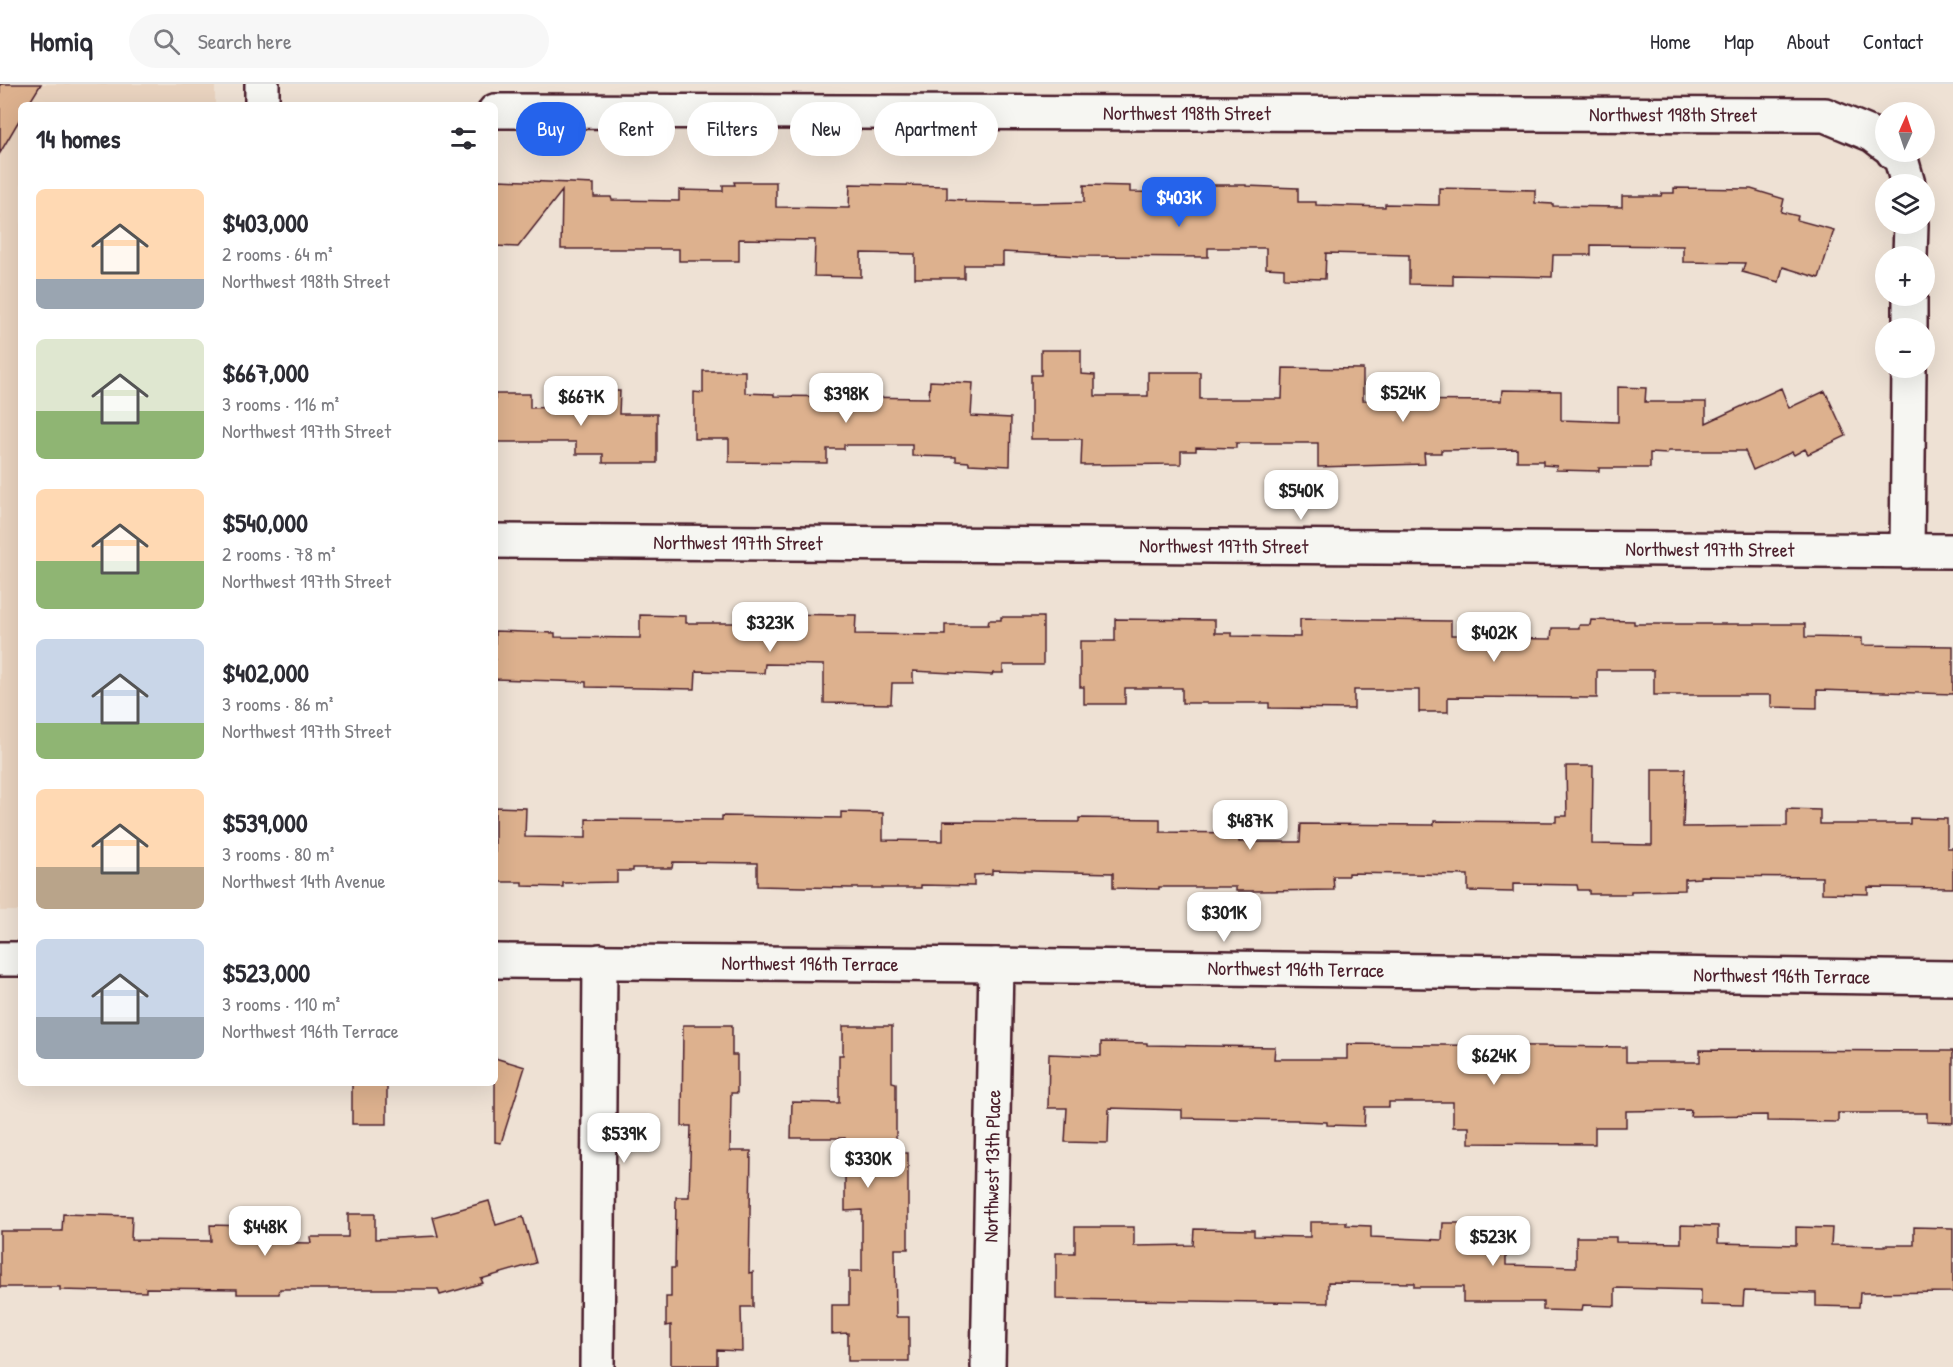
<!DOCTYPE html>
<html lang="en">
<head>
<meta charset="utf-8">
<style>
  :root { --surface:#fff; --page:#f7f7f7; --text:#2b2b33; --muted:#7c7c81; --line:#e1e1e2; --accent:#2563eb }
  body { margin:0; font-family:"Patrick Hand",sans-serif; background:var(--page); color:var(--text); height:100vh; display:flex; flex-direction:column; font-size:22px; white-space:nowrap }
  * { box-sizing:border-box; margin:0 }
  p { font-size:20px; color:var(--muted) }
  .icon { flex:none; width:33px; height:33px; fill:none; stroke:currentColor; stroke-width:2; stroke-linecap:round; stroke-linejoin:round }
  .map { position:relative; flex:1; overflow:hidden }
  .panel { position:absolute; left:18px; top:18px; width:480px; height:984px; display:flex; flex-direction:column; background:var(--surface); border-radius:9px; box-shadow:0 6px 24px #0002 }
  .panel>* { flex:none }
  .guide { position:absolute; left:516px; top:18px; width:570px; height:54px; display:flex; gap:12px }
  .needle { width:39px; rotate:3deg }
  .fabs { position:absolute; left:1875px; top:18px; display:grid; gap:12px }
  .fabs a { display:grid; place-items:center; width:60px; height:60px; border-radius:50%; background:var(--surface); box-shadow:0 6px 24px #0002; font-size:30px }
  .price { position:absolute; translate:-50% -51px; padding:0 14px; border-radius:12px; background:#fff; color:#222; font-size:20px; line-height:39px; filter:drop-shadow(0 2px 3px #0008) }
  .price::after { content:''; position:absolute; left:50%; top:36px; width:18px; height:14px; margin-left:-9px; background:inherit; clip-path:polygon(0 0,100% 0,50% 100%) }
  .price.active { background:var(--accent); color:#fff }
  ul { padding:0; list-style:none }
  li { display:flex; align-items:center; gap:18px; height:150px; padding:0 18px }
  li span { display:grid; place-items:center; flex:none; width:168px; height:120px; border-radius:9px; color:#555 }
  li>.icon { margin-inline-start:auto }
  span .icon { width:72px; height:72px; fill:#fffc; stroke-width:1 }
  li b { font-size:26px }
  h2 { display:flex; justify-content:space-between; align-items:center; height:72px; padding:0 18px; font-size:26px }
  .tag { padding:0 21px; border-radius:27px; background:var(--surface); box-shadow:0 6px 24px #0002; font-size:21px; line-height:54px }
  .tag.active { background:var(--accent); color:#fff }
  header { display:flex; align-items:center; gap:36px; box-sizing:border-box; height:84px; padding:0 30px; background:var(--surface); border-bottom:2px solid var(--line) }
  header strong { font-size:28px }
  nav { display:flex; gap:33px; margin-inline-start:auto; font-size:21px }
  .search { width:420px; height:54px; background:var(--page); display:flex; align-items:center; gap:15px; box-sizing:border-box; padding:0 21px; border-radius:33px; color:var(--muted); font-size:22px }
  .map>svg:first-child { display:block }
</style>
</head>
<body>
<header>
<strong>Homiq</strong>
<div class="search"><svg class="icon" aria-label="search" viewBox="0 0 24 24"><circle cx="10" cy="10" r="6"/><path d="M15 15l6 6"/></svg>Search here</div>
<nav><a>Home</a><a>Map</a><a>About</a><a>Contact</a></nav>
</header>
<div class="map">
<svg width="1953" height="1283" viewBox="0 0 1953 1283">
  <rect width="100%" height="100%" fill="#eee1d4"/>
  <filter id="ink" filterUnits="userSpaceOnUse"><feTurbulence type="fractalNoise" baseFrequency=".0167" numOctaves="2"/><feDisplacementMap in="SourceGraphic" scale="12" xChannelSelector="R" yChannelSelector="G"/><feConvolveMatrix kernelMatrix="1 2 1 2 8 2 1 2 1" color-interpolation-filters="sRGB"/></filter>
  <g filter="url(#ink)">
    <!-- built -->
    <path fill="#e9d3bf" d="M 0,0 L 215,0 L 215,21 L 21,21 L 21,827 L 0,827 Z"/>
    <!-- building -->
    <g fill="#ddb18e" stroke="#4a1f2b" stroke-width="1.5">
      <path d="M 0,0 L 41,0 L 28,21 L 21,21 L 21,33 L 0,69 Z"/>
      <path d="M 499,96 L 594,100 L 594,113 L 611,113 L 612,116 L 679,117 L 679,106 L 723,107 L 723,101 L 735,101 L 734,98 L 776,98 L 776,123 L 849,124 L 850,100 L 947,102 L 947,115 L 965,116 L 965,118 L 1032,119 L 1084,118 L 1084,101 L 1130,102 L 1130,108 L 1191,109 L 1191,105 L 1204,105 L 1204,101 L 1246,101 L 1246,102 L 1298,104 L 1298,118 L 1316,118 L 1316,121 L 1385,123 L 1385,120 L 1439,121 L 1439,104 L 1535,106 L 1535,119 L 1553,120 L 1553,122 L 1622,123 L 1622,112 L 1661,112 L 1662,109 L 1674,109 L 1674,104 L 1751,105 L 1784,115 L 1781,128 L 1798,132 L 1797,136 L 1834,146 L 1819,194 L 1783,183 L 1779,198 L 1742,188 L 1745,179 L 1683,178 L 1683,162 L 1591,161 L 1591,171 L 1553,171 L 1552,193 L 1453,191 L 1453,201 L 1409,200 L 1409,171 L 1326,169 L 1325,195 L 1284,194 L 1284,185 L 1266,184 L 1266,164 L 1208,164 L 1208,173 L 1080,172 L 1003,168 L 1003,181 L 964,181 L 964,194 L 915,194 L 915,170 L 861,169 L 861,193 L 814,192 L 815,156 L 739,155 L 739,177 L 679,177 L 679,165 L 561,165 L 562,107 L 518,163 L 495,162 L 495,100 L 499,100 Z"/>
      <path d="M 1041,266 L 1081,266 L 1081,290 L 1095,291 L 1095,312 L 1148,312 L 1148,288 L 1200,288 L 1200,315 L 1282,315 L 1283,284 L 1363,285 L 1363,316 L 1501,317 L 1502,306 L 1561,307 L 1561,336 L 1618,338 L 1618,303 L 1646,304 L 1645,318 L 1706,318 L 1706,339 L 1781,304 L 1789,324 L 1825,307 L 1846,352 L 1808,370 L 1805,365 L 1794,371 L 1792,368 L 1753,386 L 1745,367 L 1668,367 L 1667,370 L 1650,369 L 1650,384 L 1599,384 L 1599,387 L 1556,386 L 1557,382 L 1543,381 L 1543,377 L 1517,377 L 1517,365 L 1441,366 L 1441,369 L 1424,369 L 1425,380 L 1318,383 L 1318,359 L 1236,359 L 1236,364 L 1196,363 L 1196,367 L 1181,367 L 1181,380 L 1081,381 L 1082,355 L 1031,355 L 1031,291 L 1041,291 Z"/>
      <path d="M 703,287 L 745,287 L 745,309 L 774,310 L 774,312 L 929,314 L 930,297 L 973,299 L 971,332 L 1011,334 L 1010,382 L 969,380 L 969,378 L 956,377 L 956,373 L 912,372 L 912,361 L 844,361 L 844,365 L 827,365 L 827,379 L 729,378 L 729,355 L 694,355 L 694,308 L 703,309 Z"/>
      <path d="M 582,307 L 620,307 L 619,330 L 657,330 L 657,379 L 603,379 L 603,370 L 576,370 L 576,358 L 495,358 L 495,310 L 530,310 L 530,324 L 582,322 Z"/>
      <path d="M 763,530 L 856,531 L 855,550 L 945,551 L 945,541 L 988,541 L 989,536 L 1001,536 L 1001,533 L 1043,533 L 1043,581 L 1003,581 L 1003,589 L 993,589 L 992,591 L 913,587 L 913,599 L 892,599 L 891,620 L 824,619 L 824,581 L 765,580 L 764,589 L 696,587 L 695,605 L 586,603 L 586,598 L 495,595 L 495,547 L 555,549 L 555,553 L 640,554 L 640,531 L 686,532 L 686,539 L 750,539 L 750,534 L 763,534 Z"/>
      <path d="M 1115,535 L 1215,536 L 1215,549 L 1232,549 L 1232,552 L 1300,553 L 1300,535 L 1451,537 L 1451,551 L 1469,551 L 1469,554 L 1551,555 L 1552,544 L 1579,544 L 1579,541 L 1590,541 L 1591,536 L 1634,537 L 1634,540 L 1805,540 L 1805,553 L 1862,554 L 1862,561 L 1953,562 L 1953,610 L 1817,606 L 1817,624 L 1771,623 L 1771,611 L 1654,611 L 1654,586 L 1597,586 L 1597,614 L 1448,613 L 1448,628 L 1419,628 L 1419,606 L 1354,606 L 1354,625 L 1269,624 L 1269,619 L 1182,619 L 1182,604 L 1125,604 L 1125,620 L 1084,620 L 1084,603 L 1080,603 L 1080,557 L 1115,557 Z"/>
      <path d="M 1566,682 L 1593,682 L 1592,760 L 1652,761 L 1652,685 L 1685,685 L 1683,743 L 1787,742 L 1787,725 L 1820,726 L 1820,740 L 1910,740 L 1910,734 L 1947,735 L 1947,764 L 1953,764 L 1953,804 L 1868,803 L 1868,810 L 1822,809 L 1822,793 L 1700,792 L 1700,794 L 1685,795 L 1685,806 L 1631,807 L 1631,810 L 1589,810 L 1589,806 L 1578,806 L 1577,801 L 1513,800 L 1513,808 L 1468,807 L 1468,791 L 1348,789 L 1348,792 L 1333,792 L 1334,806 L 1257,807 L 1236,807 L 1236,803 L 1159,803 L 1159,805 L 1113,804 L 1113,789 L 992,786 L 992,790 L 974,791 L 974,802 L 921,801 L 921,804 L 850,804 L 757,802 L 757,779 L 673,778 L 672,784 L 633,784 L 633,787 L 617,787 L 617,798 L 563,799 L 563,803 L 522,802 L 522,798 L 495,798 L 495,723 L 526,724 L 525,753 L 586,754 L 586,735 L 722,736 L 722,732 L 841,734 L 841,728 L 883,729 L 883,756 L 943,757 L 943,737 L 1079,738 L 1079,734 L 1160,735 L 1160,748 L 1239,749 L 1239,758 L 1300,758 L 1301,740 L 1434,741 L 1434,737 L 1556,738 L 1556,732 L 1567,732 Z"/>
      <path d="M 683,941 L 732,941 L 732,971 L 737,971 L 737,1009 L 731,1009 L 730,1067 L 751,1067 L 749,1189 L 753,1188 L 753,1223 L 741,1223 L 742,1267 L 717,1266 L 717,1281 L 671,1281 L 671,1241 L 666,1242 L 666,1213 L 671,1213 L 671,1184 L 675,1184 L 676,1113 L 689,1113 L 691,1042 L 682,1042 Z"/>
      <path d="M 843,942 L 892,942 L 892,998 L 896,999 L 896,1069 L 908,1069 L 908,1165 L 895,1165 L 896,1233 L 909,1233 L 909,1277 L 848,1277 L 848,1249 L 832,1250 L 832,1221 L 849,1221 L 849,1187 L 862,1187 L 862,1126 L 845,1127 L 845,1054 L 791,1054 L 792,1018 L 839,1019 L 839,971 L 843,971 Z"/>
      <path d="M 1101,958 L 1147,959 L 1147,961 L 1275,963 L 1274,975 L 1347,975 L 1347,960 L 1626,963 L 1626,978 L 1700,978 L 1700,966 L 1953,967 L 1953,1039 L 1927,1038 L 1927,1029 L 1838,1029 L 1838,1038 L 1767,1037 L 1767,1031 L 1690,1032 L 1691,1026 L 1626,1027 L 1626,1043 L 1595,1043 L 1595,1060 L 1469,1059 L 1469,1043 L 1453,1043 L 1453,1018 L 1389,1018 L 1389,1023 L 1365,1023 L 1364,1042 L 1327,1041 L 1327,1038 L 1298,1037 L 1298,1036 L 1182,1034 L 1182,1026 L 1109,1024 L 1108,1059 L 1065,1058 L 1067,1024 L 1048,1024 L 1049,970 L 1101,972 Z"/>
      <path d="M 495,974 L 525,983 L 501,1059 L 495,1058 Z"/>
      <rect x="352" y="999" width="35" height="41"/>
      <path d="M 489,1117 L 496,1141 L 523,1133 L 536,1179 L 481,1195 L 483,1199 L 440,1211 L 438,1205 L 280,1205 L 279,1210 L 237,1210 L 237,1205 L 146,1204 L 146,1208 L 60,1206 L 60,1203 L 0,1203 L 0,1147 L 62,1147 L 63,1130 L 132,1132 L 131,1156 L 211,1157 L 210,1141 L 251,1142 L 250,1158 L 311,1159 L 310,1153 L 348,1153 L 348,1130 L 375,1130 L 375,1155 L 438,1152 L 433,1133 Z"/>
      <path d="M 1310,1138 L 1346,1138 L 1346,1141 L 1371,1142 L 1371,1153 L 1442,1156 L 1443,1139 L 1480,1139 L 1479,1157 L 1506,1157 L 1506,1181 L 1576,1183 L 1576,1153 L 1616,1153 L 1616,1158 L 1681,1159 L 1681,1141 L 1718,1142 L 1718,1159 L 1796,1161 L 1796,1143 L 1832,1144 L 1831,1161 L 1885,1162 L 1885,1161 L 1914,1161 L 1914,1143 L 1953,1144 L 1953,1208 L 1860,1209 L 1859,1223 L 1816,1222 L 1816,1209 L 1744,1207 L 1743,1222 L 1701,1221 L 1701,1206 L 1615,1204 L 1615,1222 L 1583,1221 L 1582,1227 L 1543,1226 L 1543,1218 L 1463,1218 L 1463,1203 L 1414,1203 L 1414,1199 L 1328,1198 L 1328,1219 L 1056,1215 L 1056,1169 L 1075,1169 L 1075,1143 L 1134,1143 L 1134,1162 L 1193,1161 L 1194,1145 L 1254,1146 L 1254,1152 L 1310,1153 Z"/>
    </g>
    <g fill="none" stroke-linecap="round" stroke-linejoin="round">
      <defs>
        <g id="minor">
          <path d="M 262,21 L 262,0"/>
          <path id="s1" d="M 495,27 L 1825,31 L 1873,51 L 1886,61"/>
          <path d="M 1893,68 L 1901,75 L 1908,100"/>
          <path d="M 1910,172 L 1911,140"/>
          <path d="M 1910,244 L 1910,212"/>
          <path id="s2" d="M 495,457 L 1953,467"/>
          <path d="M 1907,467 L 1909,284"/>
          <path d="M 0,875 L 21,875"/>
          <path id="s3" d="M 495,877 L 996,881 L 1953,894"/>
          <path d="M 597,1283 L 600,877"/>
          <path id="s4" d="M 988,1283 L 996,881"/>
        </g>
      </defs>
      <!-- minor casing -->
      <use href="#minor" stroke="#4a1f2b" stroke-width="38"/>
      <!-- minor -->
      <use href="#minor" stroke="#f6f6f2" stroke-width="33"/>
    </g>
  </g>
  <g text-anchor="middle" stroke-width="4.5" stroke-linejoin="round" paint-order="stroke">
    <!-- street labels -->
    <g font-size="20" fill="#4a1f2b" stroke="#f6f6f2">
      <text dy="7" stroke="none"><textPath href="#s1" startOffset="692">Northwest 198th Street</textPath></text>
      <text dy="7" stroke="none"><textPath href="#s1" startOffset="1178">Northwest 198th Street</textPath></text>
      <text dy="7" stroke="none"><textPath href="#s2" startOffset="243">Northwest 197th Street</textPath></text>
      <text dy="7" stroke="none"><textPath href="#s2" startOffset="729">Northwest 197th Street</textPath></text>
      <text dy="7" stroke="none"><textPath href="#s2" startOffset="1215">Northwest 197th Street</textPath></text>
      <text dy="7" stroke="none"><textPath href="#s3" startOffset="315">Northwest 196th Terrace</textPath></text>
      <text dy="7" stroke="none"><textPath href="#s3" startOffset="801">Northwest 196th Terrace</textPath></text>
      <text dy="7" stroke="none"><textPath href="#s3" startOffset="1287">Northwest 196th Terrace</textPath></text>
      <text dy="7" stroke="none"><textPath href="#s4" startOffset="201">Northwest 13th Place</textPath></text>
    </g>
  </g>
</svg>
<div class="fabs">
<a><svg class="needle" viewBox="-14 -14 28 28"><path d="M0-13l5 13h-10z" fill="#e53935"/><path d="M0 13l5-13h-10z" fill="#7c7c81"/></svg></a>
<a><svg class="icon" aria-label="layers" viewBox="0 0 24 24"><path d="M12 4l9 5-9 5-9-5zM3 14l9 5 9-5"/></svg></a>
<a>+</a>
<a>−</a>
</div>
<b class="price active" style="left:1179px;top:144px">$403K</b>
<b class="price" style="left:1403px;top:339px">$524K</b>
<b class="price" style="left:846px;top:340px">$398K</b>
<b class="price" style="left:581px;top:343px">$667K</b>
<b class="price" style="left:1301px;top:437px">$540K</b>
<b class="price" style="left:770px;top:569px">$323K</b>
<b class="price" style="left:1494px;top:579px">$402K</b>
<b class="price" style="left:1250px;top:767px">$487K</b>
<b class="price" style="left:1224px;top:859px">$301K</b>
<b class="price" style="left:1494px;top:1002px">$624K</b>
<b class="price" style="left:624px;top:1080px">$539K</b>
<b class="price" style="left:868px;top:1105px">$330K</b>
<b class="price" style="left:265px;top:1173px">$448K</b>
<b class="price" style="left:1493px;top:1183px">$523K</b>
<div class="guide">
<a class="tag active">Buy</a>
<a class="tag">Rent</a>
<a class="tag">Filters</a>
<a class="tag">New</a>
<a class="tag">Apartment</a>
</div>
<section class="panel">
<h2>14 homes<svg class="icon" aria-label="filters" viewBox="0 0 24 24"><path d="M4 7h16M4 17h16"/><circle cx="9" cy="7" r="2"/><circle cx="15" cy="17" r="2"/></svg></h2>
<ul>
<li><span style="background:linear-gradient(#ffd9b3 75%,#9aa5b1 0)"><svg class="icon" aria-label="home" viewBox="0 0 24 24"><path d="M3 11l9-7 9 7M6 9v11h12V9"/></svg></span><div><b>$403,000</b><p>2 rooms · 64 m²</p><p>Northwest 198th Street</p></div></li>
<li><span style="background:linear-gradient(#dfe7d0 60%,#8fb573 0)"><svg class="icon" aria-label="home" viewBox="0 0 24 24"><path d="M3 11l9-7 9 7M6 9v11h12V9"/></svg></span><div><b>$667,000</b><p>3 rooms · 116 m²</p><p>Northwest 197th Street</p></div></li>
<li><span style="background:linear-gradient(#ffd9b3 60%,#8fb573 0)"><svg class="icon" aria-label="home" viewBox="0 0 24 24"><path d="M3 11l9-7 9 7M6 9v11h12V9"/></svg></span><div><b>$540,000</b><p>2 rooms · 78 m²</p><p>Northwest 197th Street</p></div></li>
<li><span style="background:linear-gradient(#c9d6e8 70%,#8fb573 0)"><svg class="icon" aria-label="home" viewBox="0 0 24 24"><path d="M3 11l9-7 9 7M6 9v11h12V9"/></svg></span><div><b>$402,000</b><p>3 rooms · 86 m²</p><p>Northwest 197th Street</p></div></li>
<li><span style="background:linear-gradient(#ffd9b3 65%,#b9a48a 0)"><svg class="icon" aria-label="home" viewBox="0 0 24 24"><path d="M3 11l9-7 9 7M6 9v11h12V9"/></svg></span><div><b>$539,000</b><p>3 rooms · 80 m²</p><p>Northwest 14th Avenue</p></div></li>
<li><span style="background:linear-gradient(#c9d6e8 65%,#9aa5b1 0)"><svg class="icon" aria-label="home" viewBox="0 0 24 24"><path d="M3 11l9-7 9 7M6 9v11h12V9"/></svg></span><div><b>$523,000</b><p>3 rooms · 110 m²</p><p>Northwest 196th Terrace</p></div></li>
</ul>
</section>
</div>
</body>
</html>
